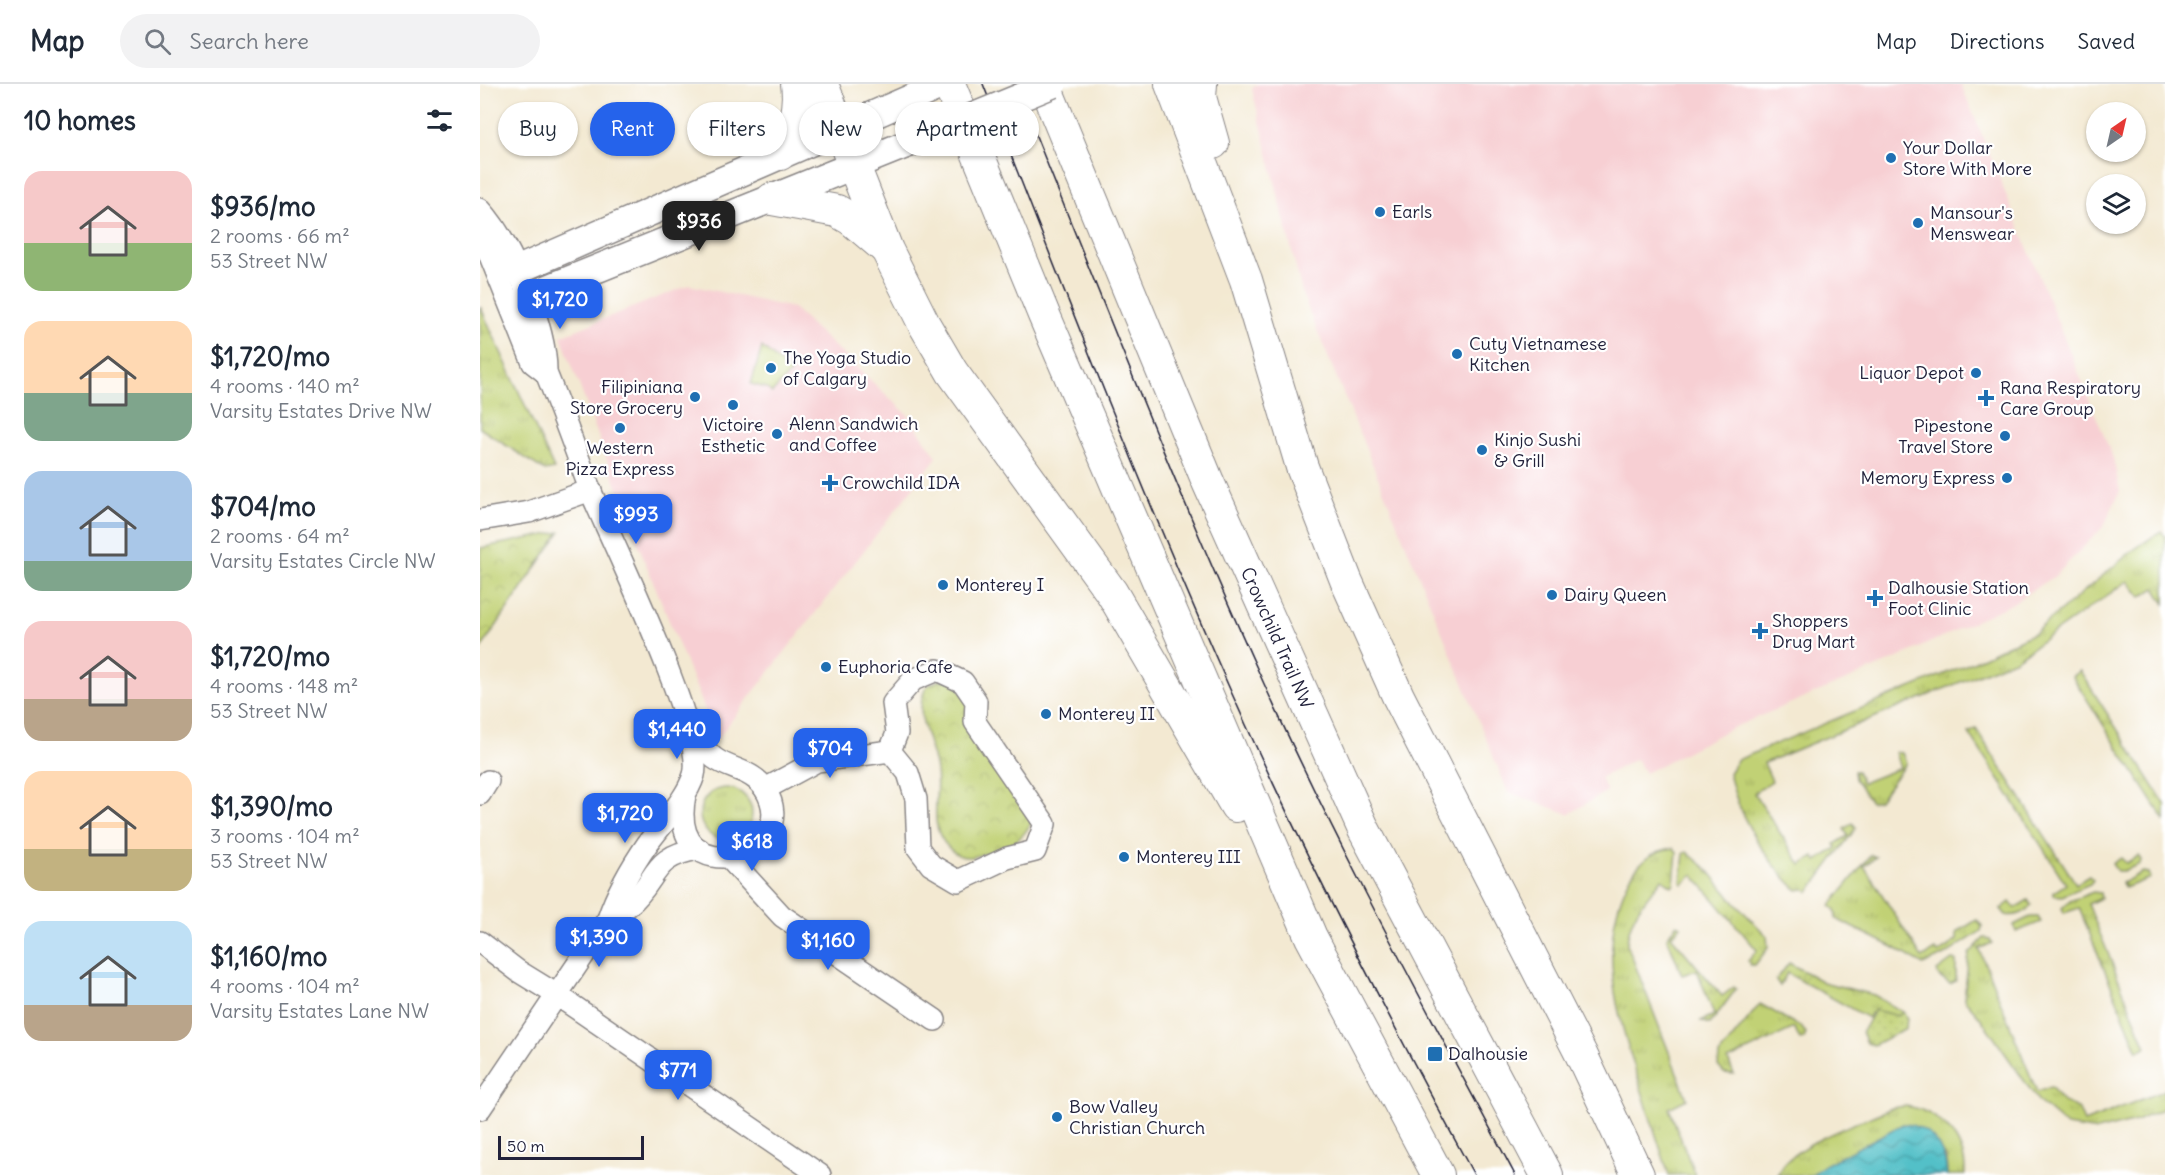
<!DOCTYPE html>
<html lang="en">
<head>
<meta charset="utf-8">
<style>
  :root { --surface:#fff; --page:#f2f2f3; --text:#1f2937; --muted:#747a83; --line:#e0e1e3; --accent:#2563eb }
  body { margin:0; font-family:Delius,sans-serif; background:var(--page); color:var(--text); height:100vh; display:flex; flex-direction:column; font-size:22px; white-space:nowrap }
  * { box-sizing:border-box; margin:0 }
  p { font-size:20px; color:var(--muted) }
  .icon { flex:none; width:33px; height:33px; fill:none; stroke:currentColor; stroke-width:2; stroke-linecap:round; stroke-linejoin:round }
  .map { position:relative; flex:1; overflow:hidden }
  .sheet { display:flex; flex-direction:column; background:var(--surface); width:480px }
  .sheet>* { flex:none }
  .banner { position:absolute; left:18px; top:18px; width:570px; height:54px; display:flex; gap:12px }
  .needle { width:39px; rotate:34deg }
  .controls { position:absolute; left:1606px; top:18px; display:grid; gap:12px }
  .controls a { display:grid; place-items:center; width:60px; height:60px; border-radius:50%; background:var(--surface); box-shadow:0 2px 4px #0004; font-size:30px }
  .scale { position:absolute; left:18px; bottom:15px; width:146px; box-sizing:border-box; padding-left:6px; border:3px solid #22223b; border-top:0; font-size:16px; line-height:21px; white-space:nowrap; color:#22223b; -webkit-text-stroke:4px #fff; paint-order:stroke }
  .price { position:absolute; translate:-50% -51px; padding:0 14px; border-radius:12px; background:var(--accent); color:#fff; font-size:20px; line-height:39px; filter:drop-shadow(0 2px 3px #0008) }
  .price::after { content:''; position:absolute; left:50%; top:36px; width:18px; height:14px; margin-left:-9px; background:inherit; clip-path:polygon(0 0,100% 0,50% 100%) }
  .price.current { background:#222; color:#fff }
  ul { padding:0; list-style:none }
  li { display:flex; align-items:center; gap:18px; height:150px; padding:0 24px }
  li span { display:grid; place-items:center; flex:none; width:168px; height:120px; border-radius:18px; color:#555 }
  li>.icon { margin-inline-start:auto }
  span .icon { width:72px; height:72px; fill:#fffc; stroke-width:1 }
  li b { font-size:26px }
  h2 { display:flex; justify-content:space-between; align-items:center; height:72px; padding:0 24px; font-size:26px }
  .pill { padding:0 21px; border-radius:27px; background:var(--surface); box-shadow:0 2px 4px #0004; font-size:21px; line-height:54px }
  .pill.current { background:var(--accent); color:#fff }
  header { display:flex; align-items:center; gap:36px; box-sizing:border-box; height:84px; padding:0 30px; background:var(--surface); border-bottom:2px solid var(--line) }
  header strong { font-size:28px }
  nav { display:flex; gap:33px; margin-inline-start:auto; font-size:21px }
  .search { width:420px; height:54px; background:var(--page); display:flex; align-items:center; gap:15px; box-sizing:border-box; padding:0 21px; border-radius:33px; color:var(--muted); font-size:22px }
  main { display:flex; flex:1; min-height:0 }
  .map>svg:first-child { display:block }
</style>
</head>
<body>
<header>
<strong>Map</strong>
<div class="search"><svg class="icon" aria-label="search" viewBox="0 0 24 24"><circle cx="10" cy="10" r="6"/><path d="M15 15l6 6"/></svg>Search here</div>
<nav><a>Map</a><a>Directions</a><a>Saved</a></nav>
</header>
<main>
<section class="sheet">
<h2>10 homes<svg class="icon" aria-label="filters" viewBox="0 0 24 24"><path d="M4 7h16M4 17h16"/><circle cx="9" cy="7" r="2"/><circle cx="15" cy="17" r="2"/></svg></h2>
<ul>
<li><span style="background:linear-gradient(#f6c9c9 60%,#8fb573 0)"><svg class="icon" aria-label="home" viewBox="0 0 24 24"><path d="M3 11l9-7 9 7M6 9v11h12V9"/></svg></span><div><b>$936/mo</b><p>2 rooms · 66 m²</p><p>53 Street NW</p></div></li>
<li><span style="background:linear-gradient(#ffd9b3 60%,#7fa58c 0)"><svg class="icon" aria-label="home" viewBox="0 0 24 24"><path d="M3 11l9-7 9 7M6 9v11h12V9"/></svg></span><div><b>$1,720/mo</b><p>4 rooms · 140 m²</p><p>Varsity Estates Drive NW</p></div></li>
<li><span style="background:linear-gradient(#a9c7e8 75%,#7fa58c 0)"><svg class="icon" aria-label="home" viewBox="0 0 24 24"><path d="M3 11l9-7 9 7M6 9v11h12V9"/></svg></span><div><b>$704/mo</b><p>2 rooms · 64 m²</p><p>Varsity Estates Circle NW</p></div></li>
<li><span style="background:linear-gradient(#f6c9c9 65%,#b9a48a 0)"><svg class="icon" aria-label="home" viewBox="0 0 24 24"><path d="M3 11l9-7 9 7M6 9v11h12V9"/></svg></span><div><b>$1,720/mo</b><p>4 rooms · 148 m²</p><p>53 Street NW</p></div></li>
<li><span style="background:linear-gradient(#ffd9b3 65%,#c2b280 0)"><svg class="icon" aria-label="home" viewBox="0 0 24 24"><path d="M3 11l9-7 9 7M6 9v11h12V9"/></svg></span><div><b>$1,390/mo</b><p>3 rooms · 104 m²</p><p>53 Street NW</p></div></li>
<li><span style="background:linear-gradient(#bfe0f5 70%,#b9a48a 0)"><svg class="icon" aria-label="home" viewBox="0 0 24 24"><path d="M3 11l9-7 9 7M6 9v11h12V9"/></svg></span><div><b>$1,160/mo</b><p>4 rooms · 104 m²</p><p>Varsity Estates Lane NW</p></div></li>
</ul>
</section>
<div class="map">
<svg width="1685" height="1091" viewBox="0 0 1685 1091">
  <defs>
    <pattern id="grass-tufts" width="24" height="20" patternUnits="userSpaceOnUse" patternTransform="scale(1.5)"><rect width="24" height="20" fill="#c1d174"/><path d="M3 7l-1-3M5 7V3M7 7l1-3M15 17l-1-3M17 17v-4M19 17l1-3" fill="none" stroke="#a6b365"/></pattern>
    <pattern id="park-crowns" width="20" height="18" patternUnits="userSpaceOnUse" patternTransform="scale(1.5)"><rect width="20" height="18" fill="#c1d174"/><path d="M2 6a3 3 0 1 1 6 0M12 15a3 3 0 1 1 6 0" fill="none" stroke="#a6b365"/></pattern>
    <pattern id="garden-dots" width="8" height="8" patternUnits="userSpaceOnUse" patternTransform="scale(1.5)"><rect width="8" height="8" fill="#c1d174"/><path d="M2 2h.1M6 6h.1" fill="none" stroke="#a6b365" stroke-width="1.8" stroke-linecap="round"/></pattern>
    <pattern id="water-waves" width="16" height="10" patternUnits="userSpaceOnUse" patternTransform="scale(1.5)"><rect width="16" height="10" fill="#52c0c8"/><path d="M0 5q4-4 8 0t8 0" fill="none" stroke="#449ca4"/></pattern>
  </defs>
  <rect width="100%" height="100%" fill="#fff"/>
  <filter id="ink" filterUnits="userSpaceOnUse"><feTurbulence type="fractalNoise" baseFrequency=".0167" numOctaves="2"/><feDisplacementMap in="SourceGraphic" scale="12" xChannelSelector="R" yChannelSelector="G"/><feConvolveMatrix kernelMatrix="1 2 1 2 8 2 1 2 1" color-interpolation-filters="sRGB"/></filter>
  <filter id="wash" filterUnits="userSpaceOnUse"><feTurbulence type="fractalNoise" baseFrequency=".008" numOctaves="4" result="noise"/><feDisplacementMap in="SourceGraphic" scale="24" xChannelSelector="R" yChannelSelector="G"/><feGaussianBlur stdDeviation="1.35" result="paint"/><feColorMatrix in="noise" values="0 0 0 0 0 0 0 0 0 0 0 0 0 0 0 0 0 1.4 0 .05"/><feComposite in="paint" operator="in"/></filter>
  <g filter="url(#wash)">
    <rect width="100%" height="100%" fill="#f3e9d2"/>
    <!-- built -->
    <g fill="#f7cfd3">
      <path d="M 777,0 L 1481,0 L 1633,374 L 1640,407 L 1624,442 L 1575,492 L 1531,520 L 1409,578 L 1252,644 L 1165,689 L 1156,675 L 1120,694 L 1127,707 L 1089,730 L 1028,708 L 823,212 L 772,5 Z"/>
      <path d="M 209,201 L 313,224 L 428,331 L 457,373 L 237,655 L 164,475 L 81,252 Z"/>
    </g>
    <!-- grass -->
    <g fill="url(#grass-tufts)" stroke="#727a58" stroke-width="1.5">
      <path d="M 0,222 L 74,385 L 65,387 L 0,344 Z"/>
      <path d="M 1681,447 L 1685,452 L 1685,520 L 1675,504 L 1661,513 L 1648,497 L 1536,575 L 1284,679 L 1292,697 L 1274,709 L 1321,781 L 1334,773 L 1337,777 L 1357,764 L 1355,760 L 1368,752 L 1364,745 L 1373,739 L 1376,744 L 1329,808 L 1325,805 L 1317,806 C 1284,774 1259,734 1249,689 L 1257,676 L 1493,578 L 1554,549 L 1652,467 Z"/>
      <path d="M 1600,587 L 1685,720 L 1685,737 L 1592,592 Z"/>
      <path d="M 1496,645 L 1596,800 L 1609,792 L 1613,796 L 1610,800 L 1582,812 L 1574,811 L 1574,808 L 1586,800 L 1489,649 Z"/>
      <path d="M 1415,668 L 1422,669 L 1426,679 L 1399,716 L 1391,718 L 1375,695 L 1374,687 L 1377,687 L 1382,699 L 1420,684 Z"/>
      <circle cx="246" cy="730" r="26"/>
      <path d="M 1194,764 L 1197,768 L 1194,799 L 1192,802 L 1182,795 C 1165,816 1149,832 1147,860 L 1206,1012 L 1207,1015 L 1189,1024 L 1215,1091 L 1189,1091 C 1178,1058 1167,1024 1157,991 C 1137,928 1117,864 1147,800 C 1157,779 1171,766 1194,764 Z"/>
      <path d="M 1207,768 L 1227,785 L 1254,818 L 1287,852 L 1288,864 L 1275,881 L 1270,881 L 1268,877 L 1277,866 L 1213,791 L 1203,800 L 1201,798 L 1204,770 Z"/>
      <path d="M 1391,771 L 1396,773 L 1384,782 L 1442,874 L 1455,866 L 1458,869 L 1477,856 L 1477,848 L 1497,836 L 1502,842 L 1501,847 L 1465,871 L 1443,881 L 1415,864 L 1356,835 L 1355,826 L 1350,822 Z"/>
      <path d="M 1658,772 L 1661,776 L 1660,780 L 1643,787 L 1637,787 L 1632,780 L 1641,774 L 1646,779 Z"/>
      <path d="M 1663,788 L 1668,789 L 1670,794 L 1645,804 L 1642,799 Z"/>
      <path d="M 1613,808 L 1620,809 L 1621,814 L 1608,820 L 1666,963 L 1658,967 L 1599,824 L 1584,829 L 1582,824 L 1590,817 Z"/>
      <path d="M 1548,816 L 1551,821 C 1547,829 1535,833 1526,831 L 1521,825 L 1530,818 L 1535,824 Z"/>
      <path d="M 1550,833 L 1558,833 L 1561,838 L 1536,848 L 1534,841 Z"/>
      <path d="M 1197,840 L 1201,842 L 1191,852 L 1242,912 L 1254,903 L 1256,905 L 1230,940 L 1221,937 L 1234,931 L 1217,886 L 1202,891 L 1187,853 Z"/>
      <path d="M 1504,854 L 1510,855 L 1512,859 L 1499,865 L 1557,1008 L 1571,1003 L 1583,1018 L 1598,1024 L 1604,1038 L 1685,1006 L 1685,1024 L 1656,1037 L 1617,1047 L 1587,1042 L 1559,1018 L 1499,932 L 1484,915 L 1489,870 Z"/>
      <path d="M 1472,876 L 1476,877 L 1476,897 L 1470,900 L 1459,893 L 1457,887 Z"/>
      <path d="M 1309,879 L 1343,898 L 1394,911 L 1423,928 L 1418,932 L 1390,929 L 1388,934 L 1307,889 L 1300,902 L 1296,896 Z"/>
      <path d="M 1280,920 L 1321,943 L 1326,949 L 1324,955 L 1320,956 L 1314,944 L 1248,976 L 1254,990 L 1244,989 L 1238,982 L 1239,971 Z"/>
      <path d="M 1425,1022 C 1458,1026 1487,1056 1485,1091 L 1467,1091 L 1466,1073 L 1423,1040 L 1331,1091 L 1297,1091 C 1310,1060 1381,1038 1412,1024 Z"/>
    </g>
    <!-- park -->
    <g fill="url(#park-crowns)" stroke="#727a58" stroke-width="1.5">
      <path d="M 80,448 L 0,566 L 0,464 Z"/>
      <path d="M 459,596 L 475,596 L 552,737 C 543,756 530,763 510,768 C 494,773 482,778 469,764 C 445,740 462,711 455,681 C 450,656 432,626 447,602 Z"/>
    </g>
    <!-- garden -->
    <path fill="url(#garden-dots)" stroke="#727a58" stroke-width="1.5" d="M 1394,926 L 1418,932 L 1423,928 L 1427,933 L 1426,944 L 1394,961 L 1387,959 L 1382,948 Z"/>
    <!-- pitch -->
    <path fill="#c1d174" stroke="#727a58" stroke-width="1.5" d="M 282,263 L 311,288 L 292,309 L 286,304 L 271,300 Z"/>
    <!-- water -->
    <path fill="url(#water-waves)" stroke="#3a7182" stroke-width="1.5" d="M 1423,1040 C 1451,1042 1466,1065 1467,1091 L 1331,1091 L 1345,1081 Z"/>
  </g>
  <g filter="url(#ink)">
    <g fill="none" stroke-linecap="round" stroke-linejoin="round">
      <defs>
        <g id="minor">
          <path d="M 0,125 C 30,157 67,244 66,289 C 82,328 96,368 111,408 C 132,458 226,650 214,691 C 206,716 183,738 168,759 C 152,782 137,808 128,835 L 0,1025"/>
          <path d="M 0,147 L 53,279 L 66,289"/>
          <path d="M 0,436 L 49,428 L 111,406"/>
          <path d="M 457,586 L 483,598 L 496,617 L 495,638 L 565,740 L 555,767 L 527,774 L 478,797 L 451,781 L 438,764 L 436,715 L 428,689 L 410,667 L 417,649 L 413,619 L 433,596 Z"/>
          <path d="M 285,705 L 337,677 L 410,667"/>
          <path d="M 0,710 L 8,697"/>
          <path d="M 205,711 C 185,814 327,772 285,705 C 273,686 250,686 234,674 C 226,668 219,657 213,650"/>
          <path d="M 249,774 L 302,832 L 455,936"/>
          <path d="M 128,835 C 134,831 142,827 148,822 C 179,796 170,772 219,765"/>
          <path d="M 0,858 L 38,887 L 77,911 L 340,1091"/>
        </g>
        <g id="major">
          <path d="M 37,186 L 464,0"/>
          <path d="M 47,213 L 427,60"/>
        </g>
        <g id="highway">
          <path d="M 342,0 L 407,166 L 444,240 L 472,288 L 632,509 L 756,722"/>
          <path d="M 469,0 L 564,231 L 831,853 L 958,1091"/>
          <path d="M 564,0 L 728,398 L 884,746 L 1067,1091"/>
          <path d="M 691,0 L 766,196 L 822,383 L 866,496 L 918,612 L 1101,970 L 1158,1091"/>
          <path d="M 721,0 L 720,13 L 733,59"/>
          <path d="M 300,70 C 312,46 321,27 317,0"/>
          <path d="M 292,115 L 357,127 L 371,135 L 404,163"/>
        </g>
      </defs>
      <!-- minor casing -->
      <use href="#minor" stroke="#8a8686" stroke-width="24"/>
      <!-- major casing -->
      <use href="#major" stroke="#8a8686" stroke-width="30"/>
      <!-- highway casing -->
      <use href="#highway" stroke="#8a8686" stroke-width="34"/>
      <!-- minor -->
      <use href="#minor" stroke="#fff" stroke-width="21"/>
      <!-- major -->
      <use href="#major" stroke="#fff" stroke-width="27"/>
      <!-- highway -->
      <use href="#highway" stroke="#fff" stroke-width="32"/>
      <!-- tram -->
      <g stroke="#22223b" stroke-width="1.5">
        <path d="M 503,0 C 580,196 656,393 741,585 C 817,758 904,926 994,1091"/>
        <path d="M 535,0 C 615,197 692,397 780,591 C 857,762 947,926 1035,1091"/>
      </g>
      <defs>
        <path id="major-bridge" d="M 427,60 L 573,0"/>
      </defs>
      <!-- major-bridge casing -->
      <use href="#major-bridge" stroke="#8a8686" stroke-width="30" stroke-linecap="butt"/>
      <!-- major-bridge -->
      <use href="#major-bridge" stroke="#fff" stroke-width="27"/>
    </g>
  </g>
  <!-- markers -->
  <g fill="#1f6fb2" stroke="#fff" stroke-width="2">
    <circle cx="1411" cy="74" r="6"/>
    <circle cx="900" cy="128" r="6"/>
    <circle cx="1438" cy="139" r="6"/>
    <circle cx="977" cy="270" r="6"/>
    <circle cx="291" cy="284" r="6"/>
    <circle cx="1496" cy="289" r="6"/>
    <circle cx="215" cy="313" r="6"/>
    <path d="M1503 305h6v6h6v6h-6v6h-6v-6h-6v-6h6z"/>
    <circle cx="253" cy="321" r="6"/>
    <circle cx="140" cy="344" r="6"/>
    <circle cx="297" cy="350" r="6"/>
    <circle cx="1525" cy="352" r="6"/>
    <circle cx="1002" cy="366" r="6"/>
    <circle cx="1527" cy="394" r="6"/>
    <path d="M347 390h6v6h6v6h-6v6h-6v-6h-6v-6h6z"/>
    <circle cx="463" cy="501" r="6"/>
    <circle cx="1072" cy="511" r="6"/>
    <path d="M1392 505h6v6h6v6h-6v6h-6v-6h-6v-6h6z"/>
    <path d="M1277 538h6v6h6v6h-6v6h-6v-6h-6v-6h6z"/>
    <circle cx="346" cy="583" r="6"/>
    <circle cx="566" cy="630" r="6"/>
    <circle cx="644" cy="773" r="6"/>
    <rect x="947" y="962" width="16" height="16" rx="3"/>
    <circle cx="577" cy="1033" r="6"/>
  </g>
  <g text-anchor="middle" stroke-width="4.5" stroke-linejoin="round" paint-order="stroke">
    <!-- poi labels -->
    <g font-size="18" fill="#22223b" stroke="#fff" text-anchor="start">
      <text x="1423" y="70">Your Dollar<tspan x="1423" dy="21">Store With More</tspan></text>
      <text x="912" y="134">Earls</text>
      <text x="1450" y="135">Mansour's<tspan x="1450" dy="21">Menswear</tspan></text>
      <text x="989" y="266">Cuty Vietnamese<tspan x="989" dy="21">Kitchen</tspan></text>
      <text x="303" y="280">The Yoga Studio<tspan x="303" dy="21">of Calgary</tspan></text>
      <text x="1484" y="295" text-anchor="end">Liquor Depot</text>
      <text x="203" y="309" text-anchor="end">Filipiniana<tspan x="203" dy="21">Store Grocery</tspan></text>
      <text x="1520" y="310">Rana Respiratory<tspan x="1520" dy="21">Care Group</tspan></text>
      <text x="309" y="346">Alenn Sandwich<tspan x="309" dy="21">and Coffee</tspan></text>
      <text x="253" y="347" text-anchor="middle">Victoire<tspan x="253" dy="21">Esthetic</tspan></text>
      <text x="1513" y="348" text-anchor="end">Pipestone<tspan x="1513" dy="21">Travel Store</tspan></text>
      <text x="1014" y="362">Kinjo Sushi<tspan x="1014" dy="21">&amp; Grill</tspan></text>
      <text x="140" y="370" text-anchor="middle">Western<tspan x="140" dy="21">Pizza Express</tspan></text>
      <text x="1515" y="400" text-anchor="end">Memory Express</text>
      <text x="362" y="405">Crowchild IDA</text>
      <text x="475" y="507">Monterey I</text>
      <text x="1408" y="510">Dalhousie Station<tspan x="1408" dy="21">Foot Clinic</tspan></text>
      <text x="1084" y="517">Dairy Queen</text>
      <text x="1292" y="543">Shoppers<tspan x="1292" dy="21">Drug Mart</tspan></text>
      <text x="358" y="589">Euphoria Cafe</text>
      <text x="578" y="636">Monterey II</text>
      <text x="656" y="779">Monterey III</text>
      <text x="968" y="976">Dalhousie</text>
      <text x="589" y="1029">Bow Valley<tspan x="589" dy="21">Christian Church</tspan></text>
    </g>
    <!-- street labels -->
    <g font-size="18" fill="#22223b" stroke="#fff">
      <text transform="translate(797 554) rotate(66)" y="6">Crowchild Trail NW</text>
    </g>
  </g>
</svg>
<div class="controls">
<a><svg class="needle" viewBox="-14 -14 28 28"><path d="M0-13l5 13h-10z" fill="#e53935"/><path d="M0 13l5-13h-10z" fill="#747a83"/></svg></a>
<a><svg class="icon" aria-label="layers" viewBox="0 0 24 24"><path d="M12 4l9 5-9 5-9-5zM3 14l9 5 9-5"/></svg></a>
</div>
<div class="scale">50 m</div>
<b class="price current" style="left:219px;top:168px">$936</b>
<b class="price" style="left:80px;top:246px">$1,720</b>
<b class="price" style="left:156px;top:461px">$993</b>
<b class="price" style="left:197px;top:676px">$1,440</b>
<b class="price" style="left:350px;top:695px">$704</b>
<b class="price" style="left:145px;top:760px">$1,720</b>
<b class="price" style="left:272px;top:788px">$618</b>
<b class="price" style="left:119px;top:884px">$1,390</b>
<b class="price" style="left:348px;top:887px">$1,160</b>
<b class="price" style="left:198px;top:1017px">$771</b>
<div class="banner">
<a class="pill">Buy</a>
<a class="pill current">Rent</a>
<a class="pill">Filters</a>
<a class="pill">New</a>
<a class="pill">Apartment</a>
</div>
</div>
</main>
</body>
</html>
